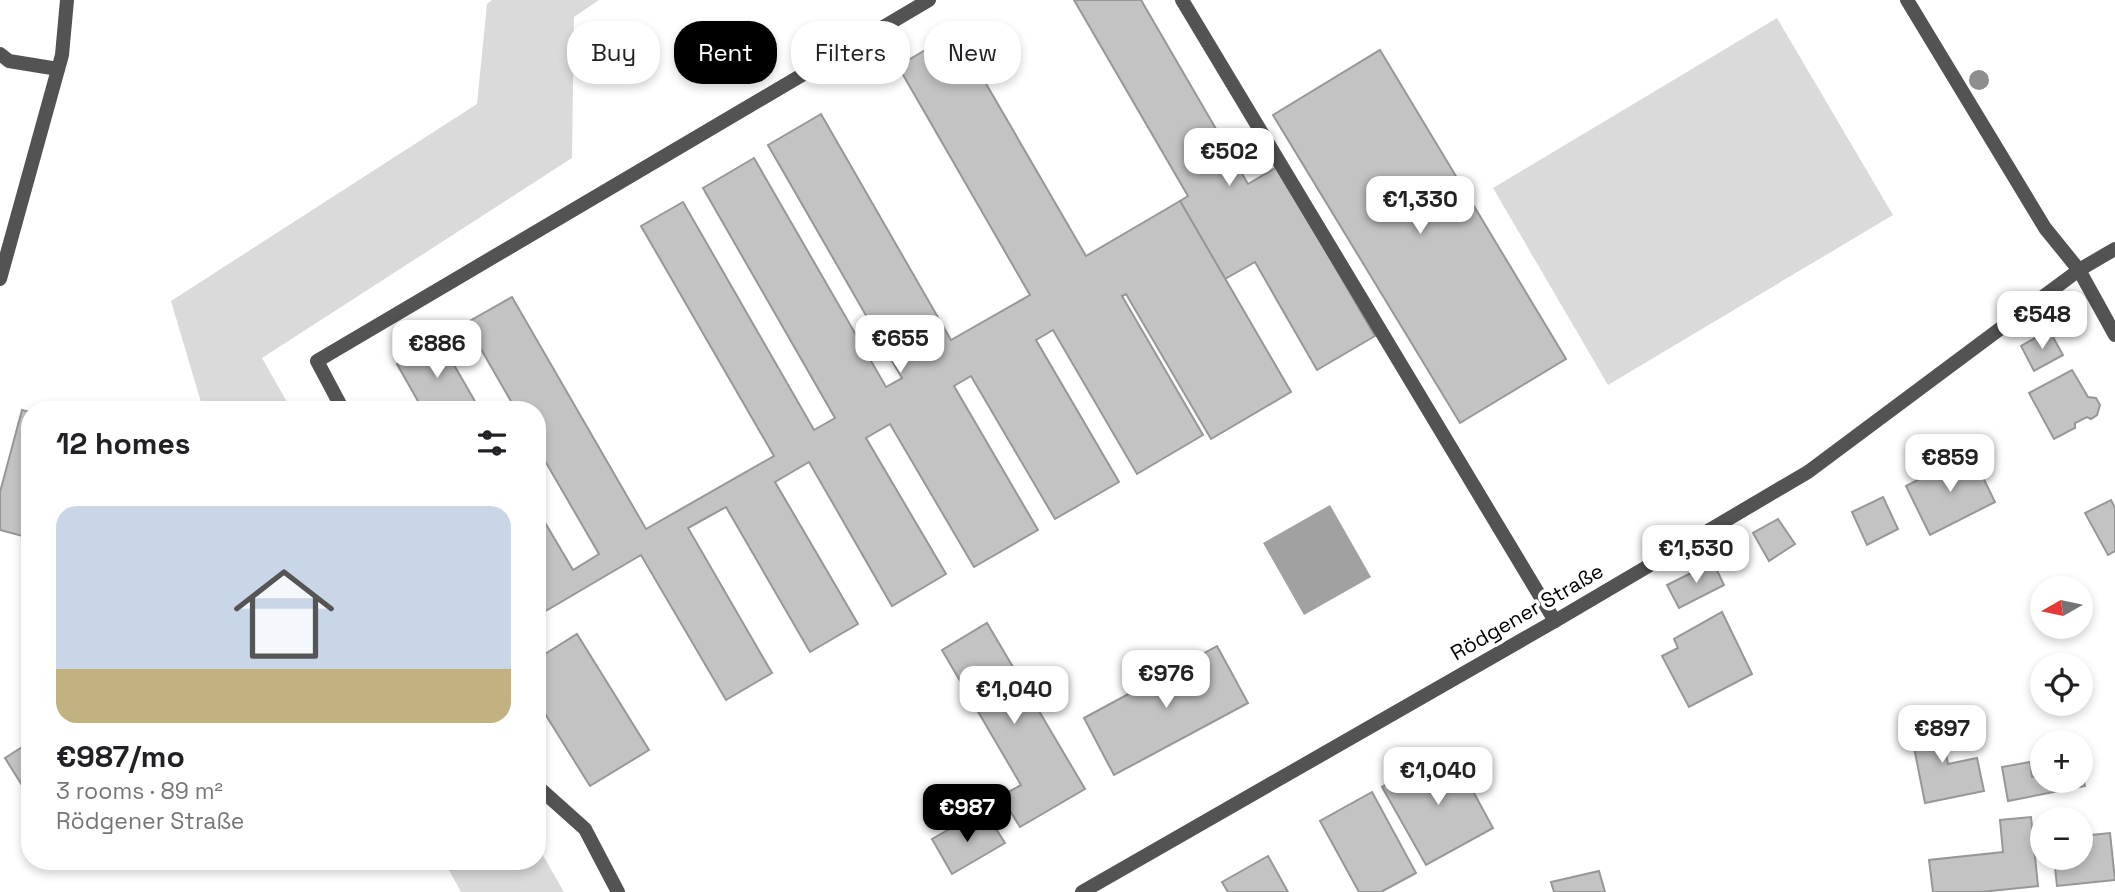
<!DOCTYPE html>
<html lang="en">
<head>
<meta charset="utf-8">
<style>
  :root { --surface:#fff; --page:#f6f6f6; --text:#202124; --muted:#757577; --line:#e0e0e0; --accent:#000 }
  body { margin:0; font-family:"Space Grotesk",sans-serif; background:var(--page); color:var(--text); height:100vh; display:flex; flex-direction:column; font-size:26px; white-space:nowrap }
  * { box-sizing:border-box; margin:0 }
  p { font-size:23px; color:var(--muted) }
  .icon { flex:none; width:38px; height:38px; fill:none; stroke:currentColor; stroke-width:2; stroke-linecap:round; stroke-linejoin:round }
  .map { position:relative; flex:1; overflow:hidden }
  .sheet { position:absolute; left:21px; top:401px; width:525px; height:469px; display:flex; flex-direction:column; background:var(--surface); border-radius:28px; box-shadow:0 4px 10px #0003 }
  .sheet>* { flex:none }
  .hud { position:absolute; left:567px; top:21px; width:665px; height:63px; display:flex; gap:14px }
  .needle { width:46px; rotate:261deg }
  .controls { position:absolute; left:2030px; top:576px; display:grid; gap:14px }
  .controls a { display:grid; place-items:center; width:63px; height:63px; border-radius:50%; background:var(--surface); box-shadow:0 4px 10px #0003; font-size:35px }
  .price { position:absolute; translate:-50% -60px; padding:0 16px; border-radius:14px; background:#fff; color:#222; font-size:23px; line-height:46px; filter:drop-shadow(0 2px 4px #0008) }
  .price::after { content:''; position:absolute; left:50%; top:42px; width:21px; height:16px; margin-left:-10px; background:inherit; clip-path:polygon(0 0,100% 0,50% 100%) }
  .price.active { background:var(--accent); color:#fff }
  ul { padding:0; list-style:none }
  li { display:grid; align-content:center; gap:14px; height:371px; padding:0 35px }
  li+li { border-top:2px solid var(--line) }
  li span { display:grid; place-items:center; height:217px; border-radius:21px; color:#555 }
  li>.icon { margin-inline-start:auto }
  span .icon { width:126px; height:126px; fill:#fffc; stroke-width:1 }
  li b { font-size:30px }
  h2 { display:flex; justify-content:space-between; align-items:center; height:84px; padding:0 35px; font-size:30px }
  .pill { padding:0 24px; border-radius:28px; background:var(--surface); box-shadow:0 4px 10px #0003; font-size:24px; line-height:63px }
  .pill.active { background:var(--accent); color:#fff }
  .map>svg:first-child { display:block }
</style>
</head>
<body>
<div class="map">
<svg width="2115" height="892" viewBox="0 0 2115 892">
  <rect width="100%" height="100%" fill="#fff"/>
  <!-- green -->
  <g fill="#dadada">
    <path d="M 492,0 L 599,0 L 574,17 L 572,158 L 262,358 L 291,409 L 203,409 L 171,301 L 477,104 L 487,4 Z"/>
    <path d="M 1777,18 L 1893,215 L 1608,385 L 1493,188 Z"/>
    <path d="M 537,845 L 564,892 L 461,892 L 444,861 L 537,861 Z"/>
  </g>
  <!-- water -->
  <path fill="#a1a1a1" d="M 1330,505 L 1371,577 L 1304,615 L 1263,543 Z"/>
  <!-- building -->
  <g fill="#c3c3c3" stroke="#979797" stroke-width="2">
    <path d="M 1074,0 L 1141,0 L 1248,184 L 1277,167 L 1375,336 L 1317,370 L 1255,262 L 1225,279 L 1180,201 L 1188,196 Z"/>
    <path d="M 956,32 L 1086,256 L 1180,201 L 1291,392 L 1211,439 L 1126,294 L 1122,296 L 1203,435 L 1137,474 L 1053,330 L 1036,340 L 1119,482 L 1055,519 L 971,376 L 954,386 L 1038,530 L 974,567 L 890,424 L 866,438 L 946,574 L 892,606 L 809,462 L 775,482 L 858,624 L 810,652 L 726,507 L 688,528 L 772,673 L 726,700 L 641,555 L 537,616 L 537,509 L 573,570 L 599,554 L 537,447 L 537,410 L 516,410 L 466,323 L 512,297 L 646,529 L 774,456 L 641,226 L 683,202 L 814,430 L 835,418 L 703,188 L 754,158 L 886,387 L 902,378 L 768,145 L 821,114 L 951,340 L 1030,295 L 898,66 Z"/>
    <path d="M 1380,50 L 1566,359 L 1460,423 L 1273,115 Z"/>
    <path d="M 2049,330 L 2063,355 L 2034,371 L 2021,346 Z"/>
    <path d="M 439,339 L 480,410 L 423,410 L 397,364 Z"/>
    <path d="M 2072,370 L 2088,397 L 2096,398 L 2100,405 L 2097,415 L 2091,419 L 2087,417 L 2075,423 L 2075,428 L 2054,439 L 2029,393 Z"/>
    <path d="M 22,410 L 30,412 L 30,538 L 0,530 L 0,492 Z"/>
    <path d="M 1971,453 L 1995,502 L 1930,535 L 1906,486 Z"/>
    <path d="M 1883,497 L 1898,529 L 1867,545 L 1852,512 Z"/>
    <path d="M 2111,500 L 2115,508 L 2115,551 L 2108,555 L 2085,513 Z"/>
    <path d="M 1778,519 L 1795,544 L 1769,561 L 1753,533 Z"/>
    <path d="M 1713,562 L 1724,585 L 1679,608 L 1667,585 Z"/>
    <path d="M 1722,612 L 1752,674 L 1689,707 L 1662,656 L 1678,648 L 1674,639 Z"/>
    <path d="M 987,623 L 1085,789 L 1020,827 L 1001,796 L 1021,785 L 942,650 Z"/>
    <path d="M 577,634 L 649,750 L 590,786 L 537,701 L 537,659 Z"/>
    <path d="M 1217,646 L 1248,703 L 1114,775 L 1084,718 Z"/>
    <path d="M 1938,716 L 1948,764 L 1977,758 L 1984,791 L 1925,803 L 1909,722 Z"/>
    <path d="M 30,742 L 30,798 L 5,758 Z"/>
    <path d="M 1450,749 L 1493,828 L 1426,865 L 1382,787 Z"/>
    <path d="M 2030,762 L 2032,777 L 2042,775 L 2042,780 L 2081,780 L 2081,768 L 2085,786 L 2008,801 L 2002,767 Z"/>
    <path d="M 1372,792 L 1416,873 L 1381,892 L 1359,892 L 1320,821 Z"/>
    <path d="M 2031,817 L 2038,886 L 1981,892 L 1933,892 L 1929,860 L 2003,852 L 2000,820 Z"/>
    <path d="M 965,820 L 972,832 L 991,821 L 1005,843 L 952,874 L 932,839 Z"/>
    <path d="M 2110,833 L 2115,880 L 2057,886 L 2054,858 L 2081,858 L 2081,836 Z"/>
    <path d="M 1268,856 L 1288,892 L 1228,892 L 1222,882 Z"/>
    <path d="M 1599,871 L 1605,892 L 1554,892 L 1551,882 Z"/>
  </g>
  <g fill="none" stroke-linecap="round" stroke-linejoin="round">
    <!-- service -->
    <g stroke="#535353" stroke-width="14">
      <path d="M 1182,0 L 1555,621"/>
      <path d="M 1907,0 L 2045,228 L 2079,270"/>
      <path d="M 0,54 L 9,61 L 58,69"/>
      <path d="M 343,410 L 317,361 L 929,0"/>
      <path d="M 537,786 L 585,829 L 618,892"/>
    </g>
    <!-- minor -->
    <g stroke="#535353" stroke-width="14">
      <path d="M 2079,270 L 2115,335"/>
      <path d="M 0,279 L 62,55 L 67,0"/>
    </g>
    <!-- tertiary -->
    <path stroke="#535353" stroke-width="14" d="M 1082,892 L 1555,621 L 1808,472 L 2079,270 L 2115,249"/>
  </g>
  <!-- trees -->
  <circle fill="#8e8e8e" cx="1979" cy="80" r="10"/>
  <g text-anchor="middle" stroke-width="7" stroke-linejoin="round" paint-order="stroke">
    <!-- street labels -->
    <g font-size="21" fill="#000" stroke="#fff">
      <text transform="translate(1527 612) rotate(-30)" y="7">Rödgener Straße</text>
    </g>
  </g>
</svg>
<div class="controls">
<a><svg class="needle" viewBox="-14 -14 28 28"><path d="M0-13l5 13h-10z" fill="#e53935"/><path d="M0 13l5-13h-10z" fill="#757577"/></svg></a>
<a><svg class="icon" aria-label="locate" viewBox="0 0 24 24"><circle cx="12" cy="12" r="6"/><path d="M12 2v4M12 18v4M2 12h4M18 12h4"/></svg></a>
<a>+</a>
<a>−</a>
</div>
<b class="price" style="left:1229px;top:188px">€502</b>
<b class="price" style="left:1420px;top:236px">€1,330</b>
<b class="price" style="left:2042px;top:351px">€548</b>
<b class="price" style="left:900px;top:375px">€655</b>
<b class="price" style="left:437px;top:380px">€886</b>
<b class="price" style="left:1950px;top:494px">€859</b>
<b class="price" style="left:1696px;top:585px">€1,530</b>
<b class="price" style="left:1166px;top:710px">€976</b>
<b class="price" style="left:1014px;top:726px">€1,040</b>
<b class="price" style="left:1942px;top:765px">€897</b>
<b class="price" style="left:1438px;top:807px">€1,040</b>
<b class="price active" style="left:967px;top:844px">€987</b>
<div class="hud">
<a class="pill">Buy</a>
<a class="pill active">Rent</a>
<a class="pill">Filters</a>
<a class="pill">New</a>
</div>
<section class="sheet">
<h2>12 homes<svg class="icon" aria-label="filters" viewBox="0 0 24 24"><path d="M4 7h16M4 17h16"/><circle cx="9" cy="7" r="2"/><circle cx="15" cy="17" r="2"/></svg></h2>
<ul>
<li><span style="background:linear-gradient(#c9d6e8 75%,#c2b280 0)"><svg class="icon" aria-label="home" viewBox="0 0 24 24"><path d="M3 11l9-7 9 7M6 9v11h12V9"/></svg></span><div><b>€987/mo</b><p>3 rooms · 89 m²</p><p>Rödgener Straße</p></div></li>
</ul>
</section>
</div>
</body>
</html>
